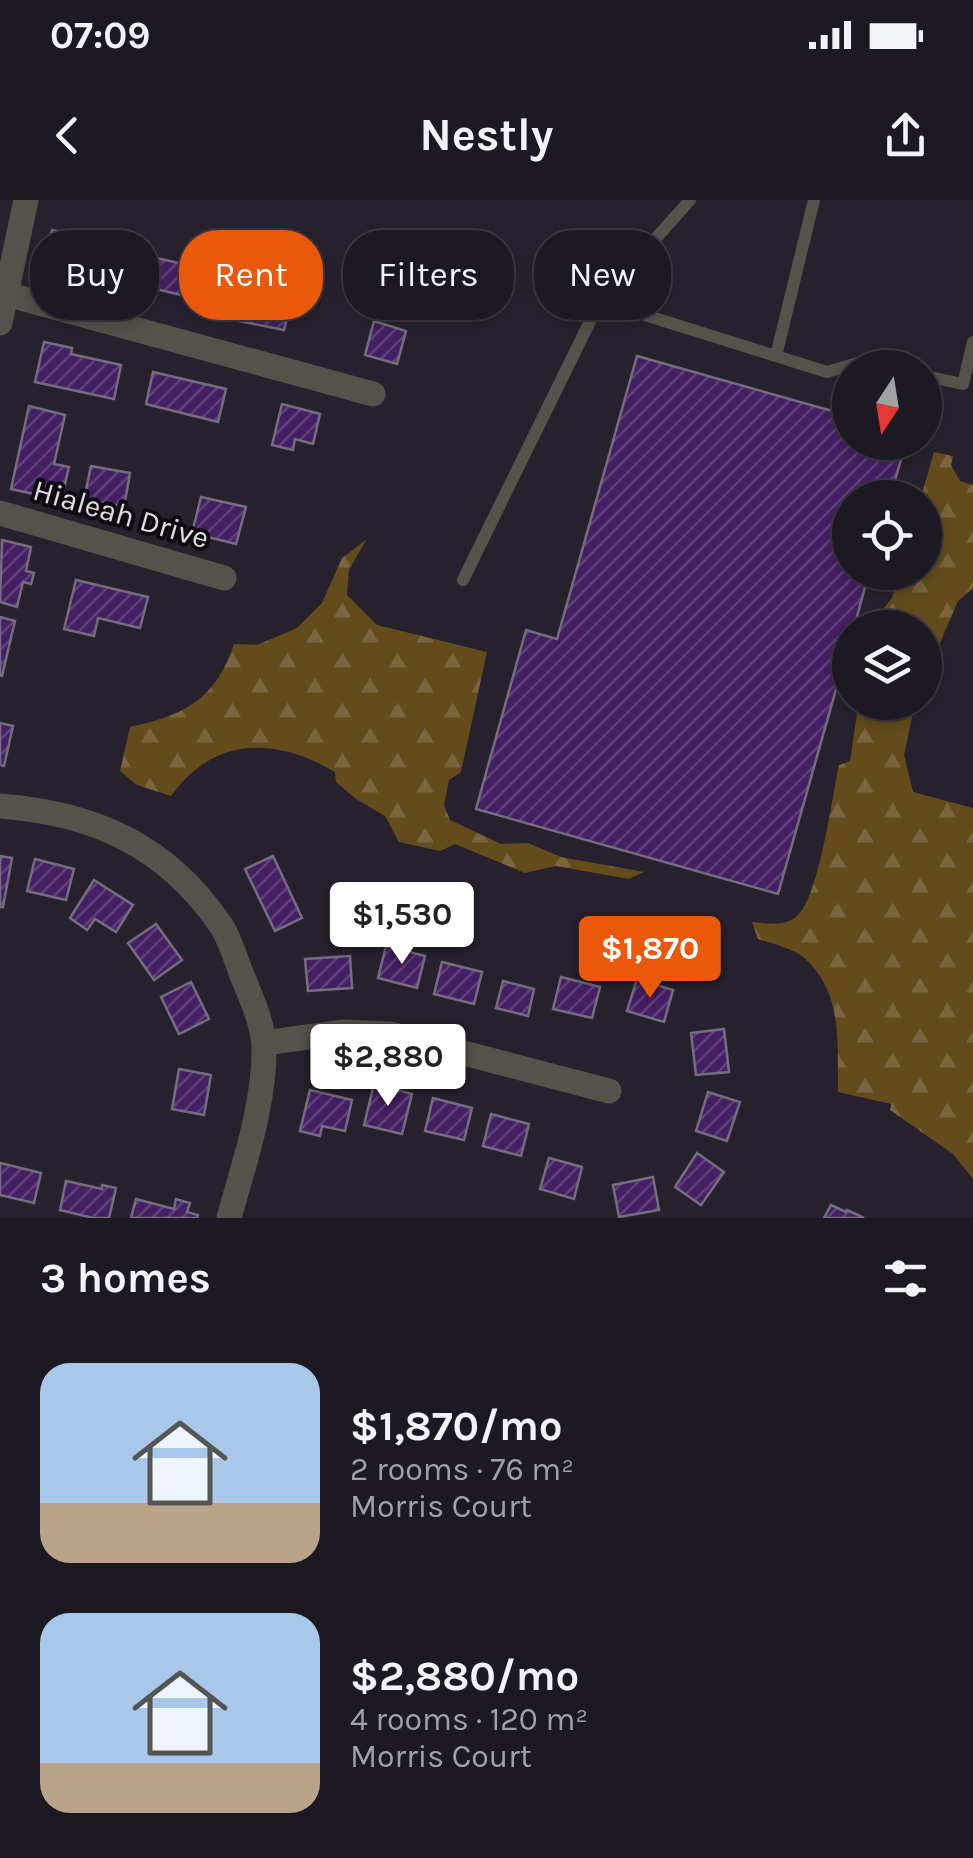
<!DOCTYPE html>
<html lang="en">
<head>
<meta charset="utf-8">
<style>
  :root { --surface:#1d1922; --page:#2a262f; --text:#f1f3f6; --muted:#a0a0a5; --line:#3b3840; --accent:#ea580c }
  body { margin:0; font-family:Karla,sans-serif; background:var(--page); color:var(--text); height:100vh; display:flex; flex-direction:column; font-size:38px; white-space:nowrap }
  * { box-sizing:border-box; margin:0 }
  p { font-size:32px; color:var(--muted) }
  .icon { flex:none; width:55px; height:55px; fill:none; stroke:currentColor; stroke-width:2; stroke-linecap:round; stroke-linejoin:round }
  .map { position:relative; height:1018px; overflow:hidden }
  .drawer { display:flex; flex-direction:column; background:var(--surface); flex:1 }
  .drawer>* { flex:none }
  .hud { position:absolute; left:30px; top:30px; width:915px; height:90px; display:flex; gap:20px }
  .needle { width:65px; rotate:192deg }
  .controls { position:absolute; left:832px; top:150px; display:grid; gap:20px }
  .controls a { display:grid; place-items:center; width:110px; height:110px; border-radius:50%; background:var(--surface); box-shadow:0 5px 15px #0003,0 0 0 2px var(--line); font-size:50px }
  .price { position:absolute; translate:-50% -85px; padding:0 22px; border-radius:10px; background:#fff; color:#222; font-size:32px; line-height:65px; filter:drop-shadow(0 2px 5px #0008) }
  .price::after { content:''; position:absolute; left:50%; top:60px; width:30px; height:22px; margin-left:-15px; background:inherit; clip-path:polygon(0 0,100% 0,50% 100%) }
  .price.selected { background:var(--accent); color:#fff }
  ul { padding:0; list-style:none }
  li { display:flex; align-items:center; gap:30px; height:250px; padding:0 40px }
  li span { display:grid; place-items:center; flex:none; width:280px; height:200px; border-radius:30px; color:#555 }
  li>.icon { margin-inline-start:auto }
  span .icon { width:120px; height:120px; fill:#fffc; stroke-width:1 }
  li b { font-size:42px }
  h2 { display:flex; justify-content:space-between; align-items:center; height:120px; padding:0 40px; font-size:42px }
  .chip { padding:0 35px; border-radius:40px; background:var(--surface); box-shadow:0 5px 15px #0003,0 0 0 2px var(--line); font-size:35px; line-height:90px }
  .chip.selected { background:var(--accent); color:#fff }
  .status { display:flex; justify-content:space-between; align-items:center; height:70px; padding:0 50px; background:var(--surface); direction:ltr }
  .status svg { height:28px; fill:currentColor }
  header { display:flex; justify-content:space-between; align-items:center; height:130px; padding:0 40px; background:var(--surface); font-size:45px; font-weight:700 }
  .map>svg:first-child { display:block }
</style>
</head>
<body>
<div class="status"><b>07:09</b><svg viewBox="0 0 49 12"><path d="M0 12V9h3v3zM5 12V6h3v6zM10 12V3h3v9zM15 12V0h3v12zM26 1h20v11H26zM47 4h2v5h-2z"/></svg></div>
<header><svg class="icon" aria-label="back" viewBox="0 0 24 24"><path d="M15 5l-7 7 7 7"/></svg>Nestly<svg class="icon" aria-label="share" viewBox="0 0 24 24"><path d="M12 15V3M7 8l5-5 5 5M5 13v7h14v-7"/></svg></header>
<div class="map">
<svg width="973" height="1018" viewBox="0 0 973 1018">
  <defs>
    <pattern id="forest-firs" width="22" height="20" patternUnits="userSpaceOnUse" patternTransform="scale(2.5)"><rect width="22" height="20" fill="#634b1c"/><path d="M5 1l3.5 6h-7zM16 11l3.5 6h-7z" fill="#79643d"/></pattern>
    <pattern id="building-hatch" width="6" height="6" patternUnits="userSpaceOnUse" patternTransform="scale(2.5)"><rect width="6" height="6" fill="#451f64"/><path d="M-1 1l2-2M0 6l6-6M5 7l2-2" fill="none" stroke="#603f7a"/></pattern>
  </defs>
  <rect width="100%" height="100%" fill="#27212d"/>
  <!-- forest -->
  <g fill="url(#forest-firs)">
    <path d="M 934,252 L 953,256 L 951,265 L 960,281 L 973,285 L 973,388 L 958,401 L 925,478 L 925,428 L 869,427 L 892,398 L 899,373 L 925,372 L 925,298 L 921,297 Z"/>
    <path d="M 366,340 L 349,370 L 347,395 L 377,425 L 487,452 L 461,572 L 449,580 L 444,605 L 450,620 L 501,644 L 528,643 L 561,657 L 644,672 L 629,679 L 556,666 L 525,673 L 455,644 L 440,651 L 399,642 L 385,616 L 356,599 L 336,582 L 335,572 C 276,537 214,536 171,596 L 137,585 L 120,571 L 130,527 C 185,515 215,500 234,444 L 257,445 L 297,428 L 322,403 L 342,358 Z"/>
    <path d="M 863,502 L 915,503 L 904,555 L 913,592 L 973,608 L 973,979 L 953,954 L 890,910 L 891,904 L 838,892 C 837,844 844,792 803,757 C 792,748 772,744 758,739 L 752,722 C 767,723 785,727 797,716 C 819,697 832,597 839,565 L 850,561 L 858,507 Z"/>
  </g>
  <!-- building -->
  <g fill="url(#building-hatch)" stroke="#746d7d" stroke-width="2.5">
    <path d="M 52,30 L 77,35 L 75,44 L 99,50 L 92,79 L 43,67 Z"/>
    <path d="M 131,52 L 200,68 L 193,98 L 124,81 Z"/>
    <path d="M 214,74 L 293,94 L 284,130 L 204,114 Z"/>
    <path d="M 374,121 L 406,131 L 397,164 L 365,155 Z"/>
    <path d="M 44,142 L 72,148 L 71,154 L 121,165 L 114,199 L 35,182 Z"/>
    <path d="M 637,156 L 850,216 L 850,242 L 906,242 L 890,298 L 850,298 L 850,372 L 869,372 L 854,428 L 850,428 L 850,440 L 778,694 L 476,609 L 526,430 L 557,439 Z"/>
    <path d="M 153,172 L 226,189 L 218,222 L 146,204 Z"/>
    <path d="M 282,204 L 320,214 L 313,244 L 295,239 L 293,250 L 272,245 Z"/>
    <path d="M 29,206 L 65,215 L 54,264 L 69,267 L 61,300 L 11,289 Z"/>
    <path d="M 91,266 L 130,273 L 124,307 L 84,299 Z"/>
    <path d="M 201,297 L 246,307 L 236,344 L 192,333 Z"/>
    <path d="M 2,340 L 31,347 L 26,371 L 34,373 L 31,384 L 23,382 L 17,407 L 0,402 Z"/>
    <path d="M 76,380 L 148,397 L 140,428 L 98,418 L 94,436 L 64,429 Z"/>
    <path d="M 0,417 L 15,421 L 2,476 L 0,475 Z"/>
    <path d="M 0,523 L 13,526 L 4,566 L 0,565 Z"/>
    <path d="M 0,656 L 12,658 L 3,707 L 0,707 Z"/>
    <path d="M 273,656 L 302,718 L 275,731 L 245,669 Z"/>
    <path d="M 35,659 L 74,669 L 66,700 L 27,691 Z"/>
    <path d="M 94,680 L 133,705 L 116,732 L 95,719 L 87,730 L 70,718 Z"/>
    <path d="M 156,724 L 182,760 L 154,780 L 128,743 Z"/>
    <path d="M 386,746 L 425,756 L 417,788 L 378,778 Z"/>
    <path d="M 350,756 L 352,788 L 308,791 L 305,759 Z"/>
    <path d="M 442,762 L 482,772 L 474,804 L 434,794 Z"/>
    <path d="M 561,777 L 600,787 L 592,818 L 553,809 Z"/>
    <path d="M 637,779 L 673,790 L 664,822 L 627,811 Z"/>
    <path d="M 503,781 L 534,789 L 528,816 L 496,808 Z"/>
    <path d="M 191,782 L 209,819 L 179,834 L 161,797 Z"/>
    <path d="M 724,829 L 729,872 L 696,875 L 691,833 Z"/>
    <path d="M 179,869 L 211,875 L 204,915 L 172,909 Z"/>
    <path d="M 374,884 L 412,894 L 402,934 L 364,925 Z"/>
    <path d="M 310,890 L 352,900 L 345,931 L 322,926 L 320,936 L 300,931 Z"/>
    <path d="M 708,892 L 740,902 L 727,941 L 696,931 Z"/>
    <path d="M 433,898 L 472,908 L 464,940 L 425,931 Z"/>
    <path d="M 491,914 L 529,924 L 521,956 L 483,946 Z"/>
    <path d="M 697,953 L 724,972 L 701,1005 L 675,987 Z"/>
    <path d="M 549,958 L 582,967 L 574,999 L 540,989 Z"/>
    <path d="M 0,963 L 41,973 L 34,1003 L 0,995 Z"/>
    <path d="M 653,977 L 659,1010 L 619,1017 L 613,985 Z"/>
    <path d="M 66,981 L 102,989 L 102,985 L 116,988 L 109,1018 L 93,1018 L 60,1010 Z"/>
    <path d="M 136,999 L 174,1009 L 176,999 L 190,1003 L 187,1012 L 198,1015 L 197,1018 L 131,1018 Z"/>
    <path d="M 831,1005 L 846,1012 L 847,1010 L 864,1018 L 824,1018 Z"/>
  </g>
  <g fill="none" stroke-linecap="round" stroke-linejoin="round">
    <!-- lane -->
    <g stroke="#55524b" stroke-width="12">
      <path d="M 690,0 L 600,101 L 827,172 L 861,162 L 885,168"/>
      <path d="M 776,156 L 814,0"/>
      <path d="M 925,176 L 963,184 L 973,142"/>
      <path d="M 463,380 L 600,101"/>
    </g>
    <!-- street -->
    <g stroke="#55524b" stroke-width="25">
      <path d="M 6,94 L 373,194"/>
      <path d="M 0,123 L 26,0"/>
      <path d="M 0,313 L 224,378"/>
      <path d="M 0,606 C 93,613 166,645 220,724 C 230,738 235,757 241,773 C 250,794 263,824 264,846 C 265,904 244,963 229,1018"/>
      <path d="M 264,843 L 344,832 L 391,834 L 609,891"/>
    </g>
  </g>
  <g text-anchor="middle" stroke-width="8" stroke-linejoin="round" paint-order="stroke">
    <!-- street labels -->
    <g font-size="30" fill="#e0dce5" stroke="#0e0c11">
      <text transform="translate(121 314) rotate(16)" y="10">Hialeah Drive</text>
    </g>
  </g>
</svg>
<div class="controls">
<a><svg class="needle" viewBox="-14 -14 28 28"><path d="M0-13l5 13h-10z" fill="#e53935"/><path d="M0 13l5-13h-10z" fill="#a0a0a5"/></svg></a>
<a><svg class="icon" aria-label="locate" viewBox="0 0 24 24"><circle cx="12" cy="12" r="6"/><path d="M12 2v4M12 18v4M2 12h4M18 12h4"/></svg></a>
<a><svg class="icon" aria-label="layers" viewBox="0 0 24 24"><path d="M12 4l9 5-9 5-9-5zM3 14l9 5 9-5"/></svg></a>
</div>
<b class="price" style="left:402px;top:767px">$1,530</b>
<b class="price selected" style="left:650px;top:801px">$1,870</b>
<b class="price" style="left:388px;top:909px">$2,880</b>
<div class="hud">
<a class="chip">Buy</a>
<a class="chip selected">Rent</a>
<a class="chip">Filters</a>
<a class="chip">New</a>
</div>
</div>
<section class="drawer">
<h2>3 homes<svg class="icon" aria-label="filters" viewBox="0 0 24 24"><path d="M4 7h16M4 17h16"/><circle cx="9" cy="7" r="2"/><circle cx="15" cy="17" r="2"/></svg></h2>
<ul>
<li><span style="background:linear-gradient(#a9c7e8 70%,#b9a48a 0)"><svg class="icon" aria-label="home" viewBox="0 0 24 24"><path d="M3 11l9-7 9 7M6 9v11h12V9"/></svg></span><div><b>$1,870/mo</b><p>2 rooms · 76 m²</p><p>Morris Court</p></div></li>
<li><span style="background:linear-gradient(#a9c7e8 75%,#b9a48a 0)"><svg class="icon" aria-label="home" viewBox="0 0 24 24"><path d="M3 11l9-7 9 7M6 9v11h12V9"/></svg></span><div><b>$2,880/mo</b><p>4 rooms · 120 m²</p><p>Morris Court</p></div></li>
</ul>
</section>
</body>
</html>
